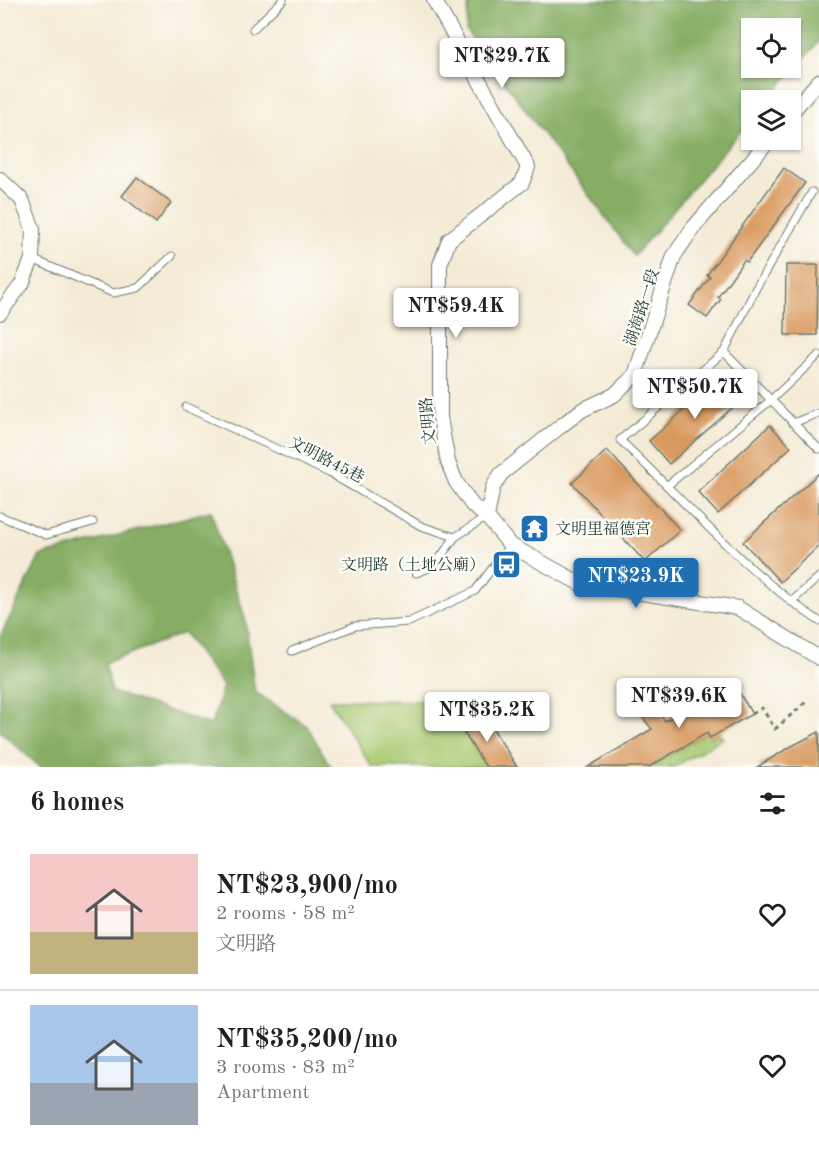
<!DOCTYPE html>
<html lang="en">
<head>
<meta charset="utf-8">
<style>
  :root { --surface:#fff; --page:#f6f6f6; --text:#202124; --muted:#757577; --line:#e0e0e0; --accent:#1f6fb2 }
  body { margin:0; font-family:"Old Standard TT","Noto Serif TC",serif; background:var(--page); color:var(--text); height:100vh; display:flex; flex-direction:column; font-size:22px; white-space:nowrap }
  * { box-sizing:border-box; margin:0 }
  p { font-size:20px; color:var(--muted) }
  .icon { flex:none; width:33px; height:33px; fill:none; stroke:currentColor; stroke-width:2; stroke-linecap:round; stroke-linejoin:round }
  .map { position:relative; height:767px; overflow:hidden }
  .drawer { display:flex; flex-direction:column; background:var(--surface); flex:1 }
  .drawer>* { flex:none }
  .controls { position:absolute; left:741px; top:18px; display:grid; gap:12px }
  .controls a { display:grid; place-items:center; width:60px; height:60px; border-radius:0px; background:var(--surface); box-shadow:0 2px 4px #0004; font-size:30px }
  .price { position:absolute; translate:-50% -51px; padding:0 14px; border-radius:6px; background:#fff; color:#222; font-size:20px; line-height:39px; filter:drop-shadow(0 2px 3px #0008) }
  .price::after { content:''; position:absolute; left:50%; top:36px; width:18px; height:14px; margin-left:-9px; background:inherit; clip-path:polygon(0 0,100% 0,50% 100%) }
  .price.on { background:var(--accent); color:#fff }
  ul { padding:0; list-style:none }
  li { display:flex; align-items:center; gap:18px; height:150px; padding:0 30px }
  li+li { border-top:2px solid var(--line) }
  li span { display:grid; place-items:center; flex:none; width:168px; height:120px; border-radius:0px; color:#555 }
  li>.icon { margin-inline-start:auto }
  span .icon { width:72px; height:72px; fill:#fffc; stroke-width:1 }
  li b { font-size:26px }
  h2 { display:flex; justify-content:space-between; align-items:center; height:72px; padding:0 30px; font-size:26px }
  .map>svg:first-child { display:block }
</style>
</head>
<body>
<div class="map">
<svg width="819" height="767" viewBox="0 0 819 767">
  <rect width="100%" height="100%" fill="#fdfcf7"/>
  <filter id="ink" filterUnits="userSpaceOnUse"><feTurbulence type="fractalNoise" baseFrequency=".0167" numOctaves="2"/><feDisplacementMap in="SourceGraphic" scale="12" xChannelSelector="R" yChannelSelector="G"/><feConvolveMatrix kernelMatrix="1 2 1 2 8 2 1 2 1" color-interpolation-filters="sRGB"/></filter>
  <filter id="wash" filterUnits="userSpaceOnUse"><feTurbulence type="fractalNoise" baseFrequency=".008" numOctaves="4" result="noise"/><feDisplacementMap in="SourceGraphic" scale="24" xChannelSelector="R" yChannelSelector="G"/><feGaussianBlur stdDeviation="1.35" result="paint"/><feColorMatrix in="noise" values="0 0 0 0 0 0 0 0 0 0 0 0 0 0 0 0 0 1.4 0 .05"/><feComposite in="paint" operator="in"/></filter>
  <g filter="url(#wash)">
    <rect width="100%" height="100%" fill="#f4ebd6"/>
    <!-- green -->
    <g fill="#a9c971" stroke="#648352" stroke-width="1.5">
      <path d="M 329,700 L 444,701 L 486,767 L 372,767 Z"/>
      <path d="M 707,733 L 710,738 L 719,733 L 723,738 L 674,767 L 649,767 Z"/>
    </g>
    <!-- forest -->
    <g fill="#86ad63" stroke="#52754c" stroke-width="1.5" fill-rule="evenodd">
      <path d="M 469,0 L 819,0 L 819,41 L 768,100 L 752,100 L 751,119 L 634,256 L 466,30 ZM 752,28 L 790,28 L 790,68 L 752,68 Z"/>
      <path d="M 211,511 L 245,618 L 255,692 L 307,726 L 331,767 L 40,767 L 0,731 L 0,637 L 40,556 ZM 184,633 L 223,686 L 211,725 L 112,692 L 105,663 Z"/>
    </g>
    <g id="blocks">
      <!-- building -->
      <g fill="#d99a5f">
        <path d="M 784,168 L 805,183 L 747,262 L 744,260 L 718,297 L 721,299 L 707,318 L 689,305 L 710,277 L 707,275 Z"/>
        <path d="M 137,177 L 171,203 L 156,223 L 122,196 Z"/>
        <path d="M 786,265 L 818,265 L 817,335 L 785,335 Z"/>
        <path d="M 721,377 L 741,400 L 669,464 L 649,441 Z"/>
        <path d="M 770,425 L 791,447 L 718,514 L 698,492 Z"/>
        <path d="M 607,450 L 680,530 L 645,562 L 572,483 Z"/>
        <path d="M 819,473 L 819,546 L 780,582 L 743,542 Z"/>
        <path d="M 733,682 L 752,714 L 710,738 L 707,733 L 649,767 L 588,767 L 652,729 L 635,708 L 648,699 L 665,721 Z"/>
        <path d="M 483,713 L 517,767 L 486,767 L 460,727 Z"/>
        <path d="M 819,732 L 819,767 L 757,767 L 790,747 Z"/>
      </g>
    </g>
  </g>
  <g filter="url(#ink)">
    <use href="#blocks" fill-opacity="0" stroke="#6a7a6d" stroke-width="1.5"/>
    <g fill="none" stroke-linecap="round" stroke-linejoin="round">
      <defs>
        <g id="lane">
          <path d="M 253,29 L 283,0"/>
          <path d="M 812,192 L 756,288 L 724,352 L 771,400 L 819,355"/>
          <path d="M 32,259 L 113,293 L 138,288 L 172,256"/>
          <path d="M 724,352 L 620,440 C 685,501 745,572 819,621"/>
          <path d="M 186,407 L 329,473 L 421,526 L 455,537 L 487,517"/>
          <path d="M 793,423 L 819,413"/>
          <path d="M 668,485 L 771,400 L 819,449"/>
          <path d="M 0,516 L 46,535 L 93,522"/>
          <path d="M 416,573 L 434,566 L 455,537"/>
          <path d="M 791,602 L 819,577"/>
          <path d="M 292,651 L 355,626 L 409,622 L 475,591 L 510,545"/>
        </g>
        <g id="street">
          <path d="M 434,0 L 528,167 L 522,183 L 449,240 L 440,265 L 440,418 L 448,462 L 456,482 L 472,505 L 487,517 L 510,545 L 579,583 L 738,608 L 819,658"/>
          <path d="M 790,114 L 819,81"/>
          <path d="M 0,179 L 22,200 L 33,229 L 32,259 L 22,284 L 0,313"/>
          <path d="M 487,517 L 493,487 L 501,474 L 562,425 L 582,410 L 614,395 L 635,375 L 674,256 L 693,228 L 769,140"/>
        </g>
      </defs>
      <!-- lane casing -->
      <use href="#lane" stroke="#6a7a6d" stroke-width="9"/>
      <!-- street casing -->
      <use href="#street" stroke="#6a7a6d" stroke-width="16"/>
      <!-- path -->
      <path stroke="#6a7a6d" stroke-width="3" stroke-dasharray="4.5 4.5" stroke-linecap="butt" d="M 752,714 L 762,708 L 775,729 L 806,702"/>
      <!-- lane -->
      <use href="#lane" stroke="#fff" stroke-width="7"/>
      <!-- street -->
      <use href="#street" stroke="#fff" stroke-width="14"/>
    </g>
  </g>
  <!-- icons -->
  <defs>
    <symbol id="temple-square" viewBox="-11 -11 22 22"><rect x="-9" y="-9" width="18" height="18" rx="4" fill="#1f6fb2" stroke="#fdfcf7"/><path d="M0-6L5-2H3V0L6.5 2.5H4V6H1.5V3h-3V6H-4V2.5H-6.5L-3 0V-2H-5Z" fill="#fff"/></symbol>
    <symbol id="bus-square" viewBox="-11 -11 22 22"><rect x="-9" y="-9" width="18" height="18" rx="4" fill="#1f6fb2" stroke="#fdfcf7"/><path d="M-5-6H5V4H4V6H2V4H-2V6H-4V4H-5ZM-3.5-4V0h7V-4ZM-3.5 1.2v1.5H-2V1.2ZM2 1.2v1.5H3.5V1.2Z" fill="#fff"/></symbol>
  </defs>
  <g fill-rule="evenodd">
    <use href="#temple-square" x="518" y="512" width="33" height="33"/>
    <use href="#bus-square" x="490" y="548" width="33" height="33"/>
  </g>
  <g text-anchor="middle" stroke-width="5" stroke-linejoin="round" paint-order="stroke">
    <!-- street labels -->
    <g font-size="16" fill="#1f3d34" stroke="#fdfcf7">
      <text transform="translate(641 307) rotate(-72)" y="6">湖海路一段</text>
      <text transform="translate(427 421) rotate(-95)" y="6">文明路</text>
      <text transform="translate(327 459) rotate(27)" y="6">文明路45巷</text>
    </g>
    <!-- poi labels -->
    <g font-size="16" fill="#1f3d34" stroke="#fdfcf7" text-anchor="start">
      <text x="555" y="534">文明里福德宮</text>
      <text x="485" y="570" text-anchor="end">文明路（土地公廟）</text>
    </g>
  </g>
</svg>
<div class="controls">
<a><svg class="icon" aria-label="locate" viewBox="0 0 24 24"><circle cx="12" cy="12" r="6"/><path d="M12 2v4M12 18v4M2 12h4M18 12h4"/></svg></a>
<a><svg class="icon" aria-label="layers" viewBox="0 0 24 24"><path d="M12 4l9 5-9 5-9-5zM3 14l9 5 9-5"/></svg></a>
</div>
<b class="price" style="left:502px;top:89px">NT$29.7K</b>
<b class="price" style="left:456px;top:339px">NT$59.4K</b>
<b class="price" style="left:695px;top:420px">NT$50.7K</b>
<b class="price on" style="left:636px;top:609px">NT$23.9K</b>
<b class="price" style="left:679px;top:729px">NT$39.6K</b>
<b class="price" style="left:487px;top:743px">NT$35.2K</b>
</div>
<section class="drawer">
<h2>6 homes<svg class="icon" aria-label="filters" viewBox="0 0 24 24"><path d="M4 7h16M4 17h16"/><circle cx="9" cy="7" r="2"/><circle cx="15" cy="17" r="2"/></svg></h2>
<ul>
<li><span style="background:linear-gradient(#f6c9c9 65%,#c2b280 0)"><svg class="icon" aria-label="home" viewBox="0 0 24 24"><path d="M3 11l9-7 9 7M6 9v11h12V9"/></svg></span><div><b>NT$23,900/mo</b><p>2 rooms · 58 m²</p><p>文明路</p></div><svg class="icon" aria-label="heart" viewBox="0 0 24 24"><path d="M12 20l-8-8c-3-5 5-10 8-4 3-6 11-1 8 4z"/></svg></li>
<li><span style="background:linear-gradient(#a9c7e8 65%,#9aa5b1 0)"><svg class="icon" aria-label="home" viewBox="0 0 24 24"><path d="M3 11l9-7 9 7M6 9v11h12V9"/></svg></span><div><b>NT$35,200/mo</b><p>3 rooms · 83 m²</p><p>Apartment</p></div><svg class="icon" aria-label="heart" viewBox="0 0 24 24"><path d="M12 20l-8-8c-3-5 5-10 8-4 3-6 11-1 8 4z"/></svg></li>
</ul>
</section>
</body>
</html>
